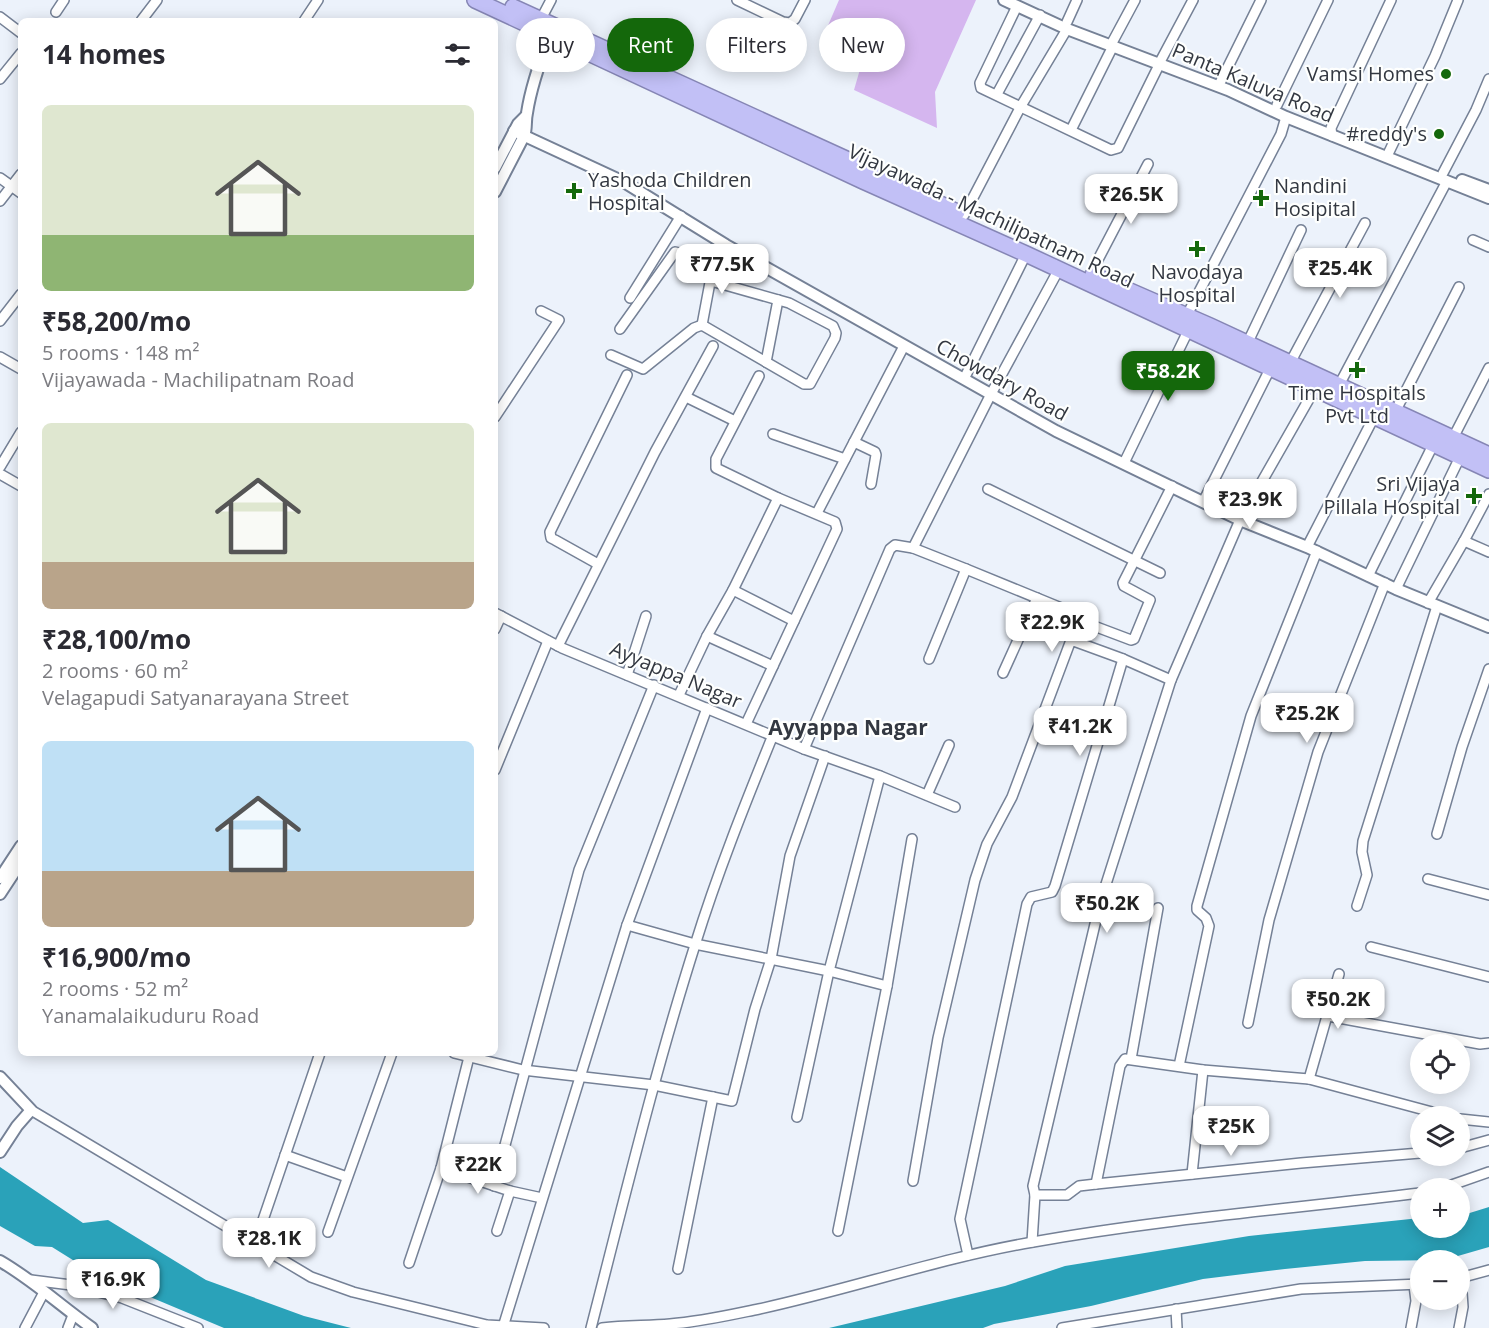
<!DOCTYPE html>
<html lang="en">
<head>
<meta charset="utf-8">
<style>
  :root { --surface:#fff; --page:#f7f7f7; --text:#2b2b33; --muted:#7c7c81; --accent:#14680b }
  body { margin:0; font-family:"Open Sans",sans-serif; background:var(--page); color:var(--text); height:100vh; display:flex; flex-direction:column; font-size:22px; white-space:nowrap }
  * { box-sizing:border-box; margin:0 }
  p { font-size:20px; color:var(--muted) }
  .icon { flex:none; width:33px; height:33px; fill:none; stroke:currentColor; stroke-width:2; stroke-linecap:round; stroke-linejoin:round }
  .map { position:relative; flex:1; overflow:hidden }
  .side { position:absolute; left:18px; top:18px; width:480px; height:1038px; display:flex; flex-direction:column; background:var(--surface); border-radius:9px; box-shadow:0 3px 15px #0003 }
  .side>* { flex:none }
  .hud { position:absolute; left:516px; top:18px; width:570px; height:54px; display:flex; gap:12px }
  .buttons { position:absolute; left:1410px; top:1034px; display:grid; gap:12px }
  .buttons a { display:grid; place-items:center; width:60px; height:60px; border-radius:50%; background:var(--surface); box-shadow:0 3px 15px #0003; font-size:30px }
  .price { position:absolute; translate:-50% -51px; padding:0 14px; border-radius:12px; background:#fff; color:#222; font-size:20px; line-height:39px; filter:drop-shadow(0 2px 3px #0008) }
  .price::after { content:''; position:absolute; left:50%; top:36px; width:18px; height:14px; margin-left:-9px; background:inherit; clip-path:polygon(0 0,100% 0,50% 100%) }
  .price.current { background:var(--accent); color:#fff }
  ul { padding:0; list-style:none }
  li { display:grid; align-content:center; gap:12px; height:318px; padding:0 24px }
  li span { display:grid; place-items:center; height:186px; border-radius:9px; color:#555 }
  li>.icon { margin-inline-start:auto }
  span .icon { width:108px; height:108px; fill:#fffc; stroke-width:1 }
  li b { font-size:26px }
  h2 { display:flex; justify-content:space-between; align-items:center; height:72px; padding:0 24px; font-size:26px }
  .chip { padding:0 21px; border-radius:27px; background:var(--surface); box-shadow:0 3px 15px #0003; font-size:21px; line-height:54px }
  .chip.current { background:var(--accent); color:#fff }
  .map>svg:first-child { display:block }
</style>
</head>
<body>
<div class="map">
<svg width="1489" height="1328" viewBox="0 0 1489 1328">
  <rect width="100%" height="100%" fill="#ecf2fb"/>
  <!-- green -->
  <path fill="#d5b6ef" d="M 839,0 L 976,0 L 935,92 L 937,128 L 854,90 L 865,52 L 823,37 Z"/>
  <!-- water -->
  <g fill="#2aa2b9">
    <path d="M 0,1167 L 83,1223 L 108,1220 L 206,1280 L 304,1316 L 351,1328 L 224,1328 L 143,1294 L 76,1262 L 52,1247 L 35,1246 L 0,1226 Z"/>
    <path d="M 1489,1207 L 1489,1247 L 1444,1260 L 1365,1261 L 1285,1269 L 1203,1279 L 1091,1306 L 994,1324 L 983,1328 L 829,1328 L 1005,1286 L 1065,1266 L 1249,1236 L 1420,1218 L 1420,1227 L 1460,1227 L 1460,1216 Z"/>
  </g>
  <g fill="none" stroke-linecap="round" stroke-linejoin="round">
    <defs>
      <g id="minor">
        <path d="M 737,0 L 783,22 L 790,23 L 795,19 L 805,0"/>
        <path d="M 1017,6 L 980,83 L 981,88 L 1111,150 L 1118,148 L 1160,63"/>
        <path d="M 56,12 L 64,0"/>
        <path d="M 0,17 L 21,33"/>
        <path d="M 541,19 L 551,0"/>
        <path d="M 141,21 L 157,0"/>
        <path d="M 304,21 L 318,0"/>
        <path d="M 1067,22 L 1077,0"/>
        <path d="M 1113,41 L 1135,0"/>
        <path d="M 1161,60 L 1193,0"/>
        <path d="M 0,79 L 21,53"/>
        <path d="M 1220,83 L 1261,0"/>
        <path d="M 997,94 L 1040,15"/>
        <path d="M 1277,105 L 1328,0"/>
        <path d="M 1071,130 L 1113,46"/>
        <path d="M 1332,136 L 1331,128 L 1391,0"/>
        <path d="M 1389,152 L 1435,56 L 1458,0"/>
        <path d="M 1443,173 L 1476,110 L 1489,79"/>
        <path d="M 0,178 L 21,193"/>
        <path d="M 0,201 L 21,174"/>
        <path d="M 964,215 L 1021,106 L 1067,29"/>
        <path d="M 1473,240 L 1489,247"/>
        <path d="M 1091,273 L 1148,164"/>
        <path d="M 630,298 L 681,216"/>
        <path d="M 1187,315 L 1281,134 L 1286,117"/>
        <path d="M 0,321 L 21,294"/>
        <path d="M 702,325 L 714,261 L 726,245"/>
        <path d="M 620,329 L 675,252 L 714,261"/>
        <path d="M 1247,344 L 1301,230"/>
        <path d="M 611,355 L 643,369 L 694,328 L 702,325 L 804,384 L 810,384 L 835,338 L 836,333 L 833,326 L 789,303 L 711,281"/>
        <path d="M 0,357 L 21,369"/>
        <path d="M 766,362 L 778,300"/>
        <path d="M 1290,363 L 1365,223"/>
        <path d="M 964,379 L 1026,254"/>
        <path d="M 1317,385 L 1240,520 L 1171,680 L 1100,903 L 1033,1186 L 1035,1195 L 1067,1195 L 1079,1186 L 1096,1184 L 1301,1163 L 1420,1153"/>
        <path d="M 1337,389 L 1447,181"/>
        <path d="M 686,397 L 735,421"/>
        <path d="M 1395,412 L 1459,287"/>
        <path d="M 495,417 L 559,320 L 541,311"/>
        <path d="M 773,434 L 845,459"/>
        <path d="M 1453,438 L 1489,368"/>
        <path d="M 854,442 L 875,452 L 876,455 L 871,484"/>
        <path d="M 1124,463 L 1188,331"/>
        <path d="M 0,467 L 21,432"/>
        <path d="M 0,474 L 21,486"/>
        <path d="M 988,489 L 1160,573"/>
        <path d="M 1203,502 L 1270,369"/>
        <path d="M 817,513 L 904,346"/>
        <path d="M 1464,541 L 1489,552"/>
        <path d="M 1307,547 L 1374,417"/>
        <path d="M 913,548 L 991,394 L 1059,269"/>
        <path d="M 598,564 L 555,540 L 551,538 L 550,532 L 627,375"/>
        <path d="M 1368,576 L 1433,445"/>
        <path d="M 1396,589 L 1460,457"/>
        <path d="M 733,590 L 794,621"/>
        <path d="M 1428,603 L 1464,541 L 1489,494"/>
        <path d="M 495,613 L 562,648 L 804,749 L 880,776 L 955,807"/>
        <path d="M 1078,620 L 1131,640 L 1134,639 L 1150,600 L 1124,586 L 1123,583 L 1172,486"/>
        <path d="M 495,629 L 501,616"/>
        <path d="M 707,636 L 773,666"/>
        <path d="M 558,646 L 655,452 L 713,346"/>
        <path d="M 929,659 L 966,569"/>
        <path d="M 1003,673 L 1037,598"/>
        <path d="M 627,675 L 646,616"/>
        <path d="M 679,695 L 707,636 L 733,590 L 778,498"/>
        <path d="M 746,724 L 837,529 L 835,522 L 778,498 L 716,468 L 716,459 L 759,376"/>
        <path d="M 804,749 L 890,549 L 895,545 L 913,548 L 966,569 L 1071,612"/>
        <path d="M 495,770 L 548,641"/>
        <path d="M 927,795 L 949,745"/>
        <path d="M 1437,834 L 1462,747 L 1489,669"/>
        <path d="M 1428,879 L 1489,895"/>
        <path d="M 1357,906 L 1367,875 L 1362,852 L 1363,841 L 1437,606"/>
        <path d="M 627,925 L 695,944 L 829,971 L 887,986"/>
        <path d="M 1371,947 L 1489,977"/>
        <path d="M 1328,1016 L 1480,1044 L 1489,1043"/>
        <path d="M 1248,1023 L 1269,920 L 1318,752 L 1385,583"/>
        <path d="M 454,1053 L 523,1070 L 654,1085 L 732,1101 L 755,1009 L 771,959 L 790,856 L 825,756"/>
        <path d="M 1131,1059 L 1158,908"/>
        <path d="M 1179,1066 L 1209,926 L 1206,918 L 1197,910 L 1197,906 L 1251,716 L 1317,551"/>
        <path d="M 1309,1079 L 1339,974"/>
        <path d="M 31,1110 L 311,1277 L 353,1292 L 487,1325 L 544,1328"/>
        <path d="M 797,1117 L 829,971 L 880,776"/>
        <path d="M 1460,1119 L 1489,1122"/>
        <path d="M 1460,1148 L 1489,1140"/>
        <path d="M 285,1155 L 347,1177"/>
        <path d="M 441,1168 L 510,1191 L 497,1231"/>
        <path d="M 1192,1174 L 1203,1070"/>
        <path d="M 913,1181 L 938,1038 L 975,880 L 987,844 L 1012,797 L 1071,640 L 1123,659 L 1171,680"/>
        <path d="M 1096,1184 L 1120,1066 L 1125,1059 L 1203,1070 L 1309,1079 L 1447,1116"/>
        <path d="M 494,1186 L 579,870 L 654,685"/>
        <path d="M 1443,1188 L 1489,1172"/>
        <path d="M 510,1191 L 542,1198"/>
        <path d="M 838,1231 L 887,986 L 912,839"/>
        <path d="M 328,1232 L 392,1053"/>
        <path d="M 252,1241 L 263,1220 L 320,1053"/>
        <path d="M 1032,1242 L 1035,1195"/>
        <path d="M 968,1255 L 960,1219 L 1027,904 L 1031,897 L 1052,892 L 1055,886 L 1123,659"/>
        <path d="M 409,1263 L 441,1168 L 469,1057"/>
        <path d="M 678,1269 L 713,1097"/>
        <path d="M 1460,1278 L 1489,1270"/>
        <path d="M 31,1280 L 71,1285 L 122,1298 L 198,1328"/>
        <path d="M 1176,1309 L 1177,1328"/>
        <path d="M 503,1327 L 627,925 L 707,708"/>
        <path d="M 25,1328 L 44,1292"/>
        <path d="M 68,1328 L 73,1315"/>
        <path d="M 591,1328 C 624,1200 655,1071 695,945 C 717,874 745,804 773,735"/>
        <path d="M 602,1328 C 625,1325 647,1326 670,1324 C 700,1322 730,1315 759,1309 C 851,1289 940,1258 1033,1242 C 1161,1219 1291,1209 1420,1193"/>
        <path d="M 1062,1328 L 1301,1289 L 1420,1284"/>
        <path d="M 1411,1328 L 1416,1301 L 1414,1285"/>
        <path d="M 1459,1328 L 1463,1307 L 1461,1278"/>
      </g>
      <g id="tertiary">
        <path d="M 1004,0 L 1067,29 L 1228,90 L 1286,117 L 1489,198"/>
        <path d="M 514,131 L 624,182 L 726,245 L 1056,431 L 1240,520 L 1307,547 L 1396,589 L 1489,627"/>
        <path d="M 495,168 L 518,124 L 526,116"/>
        <path d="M 1462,180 L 1489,190"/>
        <path d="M 495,192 L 524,136 C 527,128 525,121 527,113 C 531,86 540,61 550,35"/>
        <path d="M 0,878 L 21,846"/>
        <path d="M 0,894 L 21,862"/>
        <path d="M 0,1077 L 31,1110 L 17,1126 L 0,1152"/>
        <path d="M 0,1261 C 33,1280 61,1306 92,1328"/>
      </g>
      <g id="trunk">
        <path d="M 475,0 L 863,181 L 1026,254 L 1489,470"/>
        <path d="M 513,7 L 857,164 L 957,212"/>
        <path d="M 1093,275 L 1210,326 L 1489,455"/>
      </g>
    </defs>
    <!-- minor casing -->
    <use href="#minor" stroke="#758196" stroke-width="12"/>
    <!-- tertiary casing -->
    <use href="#tertiary" stroke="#758196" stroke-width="14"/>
    <!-- trunk casing -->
    <use href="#trunk" stroke="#8686b5" stroke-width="18"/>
    <!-- minor -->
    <use href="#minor" stroke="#fff" stroke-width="9"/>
    <!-- tertiary -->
    <use href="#tertiary" stroke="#fff" stroke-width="10"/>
    <!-- trunk -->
    <use href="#trunk" stroke="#c2c0f6" stroke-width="15"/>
  </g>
  <!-- markers -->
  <g fill="#14680b" stroke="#fefffe" stroke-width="2">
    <circle cx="1446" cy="74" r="6"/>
    <circle cx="1439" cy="134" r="6"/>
    <path d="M571 182h6v6h6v6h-6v6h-6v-6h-6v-6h6z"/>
    <path d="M1258 189h6v6h6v6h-6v6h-6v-6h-6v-6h6z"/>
    <path d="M1194 240h6v6h6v6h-6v6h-6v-6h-6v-6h6z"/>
    <path d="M1354 361h6v6h6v6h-6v6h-6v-6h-6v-6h6z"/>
    <path d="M1471 487h6v6h6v6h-6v6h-6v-6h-6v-6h6z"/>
  </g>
  <g text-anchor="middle" stroke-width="4.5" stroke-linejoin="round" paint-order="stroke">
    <!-- poi labels -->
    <g font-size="20" fill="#333841" stroke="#fefffe" text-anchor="end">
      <text x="1434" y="81">Vamsi Homes</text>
      <text x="1427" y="141">#reddy's</text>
      <text x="588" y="187" text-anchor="start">Yashoda Children<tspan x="588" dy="23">Hospital</tspan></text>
      <text x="1274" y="193" text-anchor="start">Nandini<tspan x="1274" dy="23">Hosipital</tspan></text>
      <text x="1197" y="279" text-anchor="middle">Navodaya<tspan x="1197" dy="23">Hospital</tspan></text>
      <text x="1357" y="400" text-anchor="middle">Time Hospitals<tspan x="1357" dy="23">Pvt Ltd</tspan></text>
      <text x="1460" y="491">Sri Vijaya<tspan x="1460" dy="23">Pillala Hospital</tspan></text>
    </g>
    <!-- street labels -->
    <g font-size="20" fill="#333841" stroke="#fefffe">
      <text transform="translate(1253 83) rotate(23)" y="7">Panta Kaluva Road</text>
      <text transform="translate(991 216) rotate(25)" y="7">Vijayawada - Machilipatnam Road</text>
      <text transform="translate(1002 380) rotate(29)" y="7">Chowdary Road</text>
      <text transform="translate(676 675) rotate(23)" y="7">Ayyappa Nagar</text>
    </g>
    <!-- neighbourhood labels -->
    <g font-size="21" font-weight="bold" fill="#333841" stroke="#fefffe">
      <text x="848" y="735">Ayyappa Nagar</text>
    </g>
  </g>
</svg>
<div class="buttons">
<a><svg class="icon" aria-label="locate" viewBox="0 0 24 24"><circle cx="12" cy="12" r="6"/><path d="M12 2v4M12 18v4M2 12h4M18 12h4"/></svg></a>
<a><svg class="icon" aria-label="layers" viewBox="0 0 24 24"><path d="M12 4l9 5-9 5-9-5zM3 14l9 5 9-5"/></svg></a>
<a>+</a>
<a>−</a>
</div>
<b class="price" style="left:1131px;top:225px">₹26.5K</b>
<b class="price" style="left:722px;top:295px">₹77.5K</b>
<b class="price" style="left:1340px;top:299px">₹25.4K</b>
<b class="price current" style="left:1168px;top:402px">₹58.2K</b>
<b class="price" style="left:1250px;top:530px">₹23.9K</b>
<b class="price" style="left:1052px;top:653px">₹22.9K</b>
<b class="price" style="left:1307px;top:744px">₹25.2K</b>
<b class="price" style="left:1080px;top:757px">₹41.2K</b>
<b class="price" style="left:1107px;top:934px">₹50.2K</b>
<b class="price" style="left:1338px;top:1030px">₹50.2K</b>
<b class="price" style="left:1231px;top:1157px">₹25K</b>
<b class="price" style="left:478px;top:1195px">₹22K</b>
<b class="price" style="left:269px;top:1269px">₹28.1K</b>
<b class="price" style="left:113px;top:1310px">₹16.9K</b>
<div class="hud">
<a class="chip">Buy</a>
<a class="chip current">Rent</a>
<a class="chip">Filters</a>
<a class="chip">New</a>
</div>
<section class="side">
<h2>14 homes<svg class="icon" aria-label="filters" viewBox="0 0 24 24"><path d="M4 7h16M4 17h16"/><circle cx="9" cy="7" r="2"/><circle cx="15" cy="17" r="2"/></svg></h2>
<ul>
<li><span style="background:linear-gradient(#dfe7d0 70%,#8fb573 0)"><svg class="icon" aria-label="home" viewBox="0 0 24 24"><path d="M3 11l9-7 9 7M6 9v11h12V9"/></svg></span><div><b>₹58,200/mo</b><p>5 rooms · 148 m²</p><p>Vijayawada - Machilipatnam Road</p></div></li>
<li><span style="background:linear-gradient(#dfe7d0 75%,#b9a48a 0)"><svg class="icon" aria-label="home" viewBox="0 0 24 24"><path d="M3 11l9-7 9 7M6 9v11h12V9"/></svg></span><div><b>₹28,100/mo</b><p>2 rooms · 60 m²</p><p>Velagapudi Satyanarayana Street</p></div></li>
<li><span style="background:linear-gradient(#bfe0f5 70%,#b9a48a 0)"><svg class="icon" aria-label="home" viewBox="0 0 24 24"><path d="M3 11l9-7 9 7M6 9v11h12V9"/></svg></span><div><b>₹16,900/mo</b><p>2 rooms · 52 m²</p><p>Yanamalaikuduru Road</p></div></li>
</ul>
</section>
</div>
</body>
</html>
